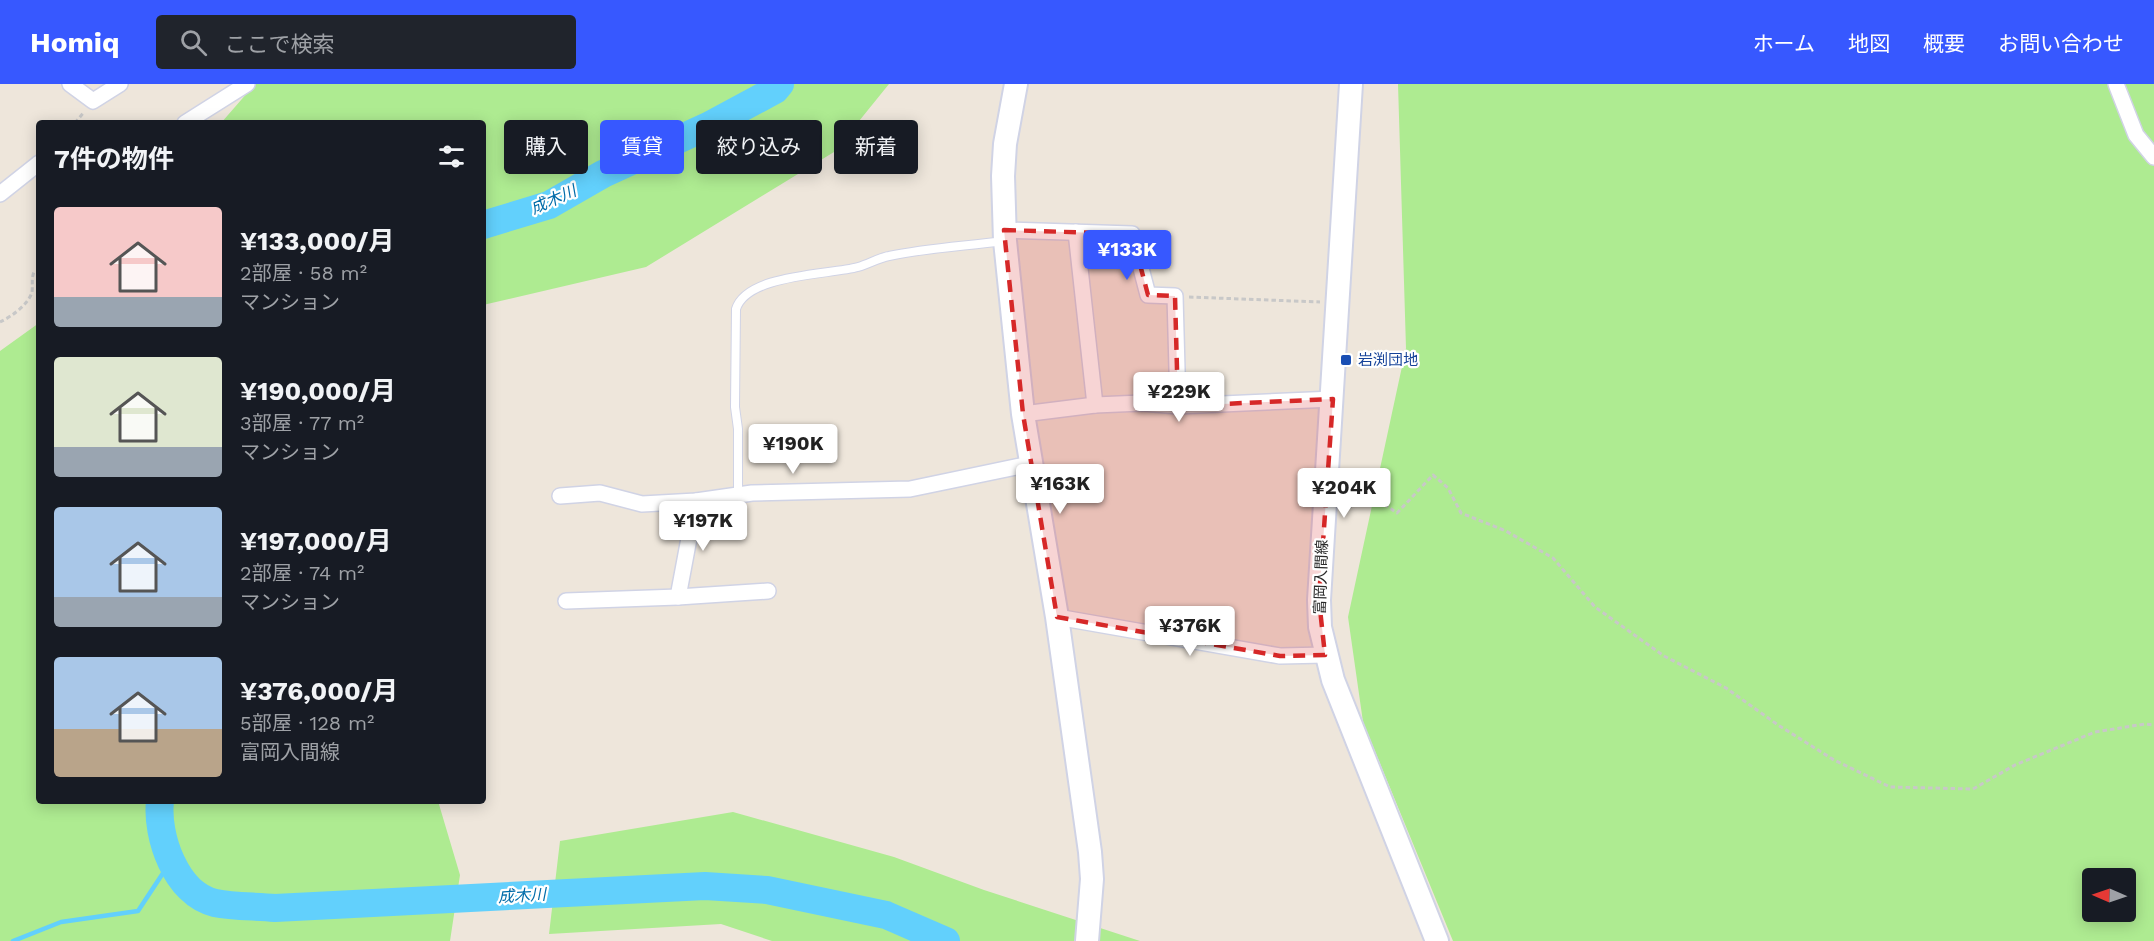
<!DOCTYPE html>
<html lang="ja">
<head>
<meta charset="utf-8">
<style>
  :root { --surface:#171b24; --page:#20242c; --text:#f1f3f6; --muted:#9ea1a6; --accent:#3758ff }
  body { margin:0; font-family:"Work Sans","Noto Sans JP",sans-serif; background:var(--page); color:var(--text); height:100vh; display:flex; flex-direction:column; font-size:22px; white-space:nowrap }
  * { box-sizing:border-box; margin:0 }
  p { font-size:20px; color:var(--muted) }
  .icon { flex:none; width:33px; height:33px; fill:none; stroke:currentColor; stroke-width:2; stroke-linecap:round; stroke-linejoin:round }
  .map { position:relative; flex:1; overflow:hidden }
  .panel { position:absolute; left:36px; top:36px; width:450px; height:684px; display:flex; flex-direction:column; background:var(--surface); border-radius:6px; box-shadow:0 3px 15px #0003 }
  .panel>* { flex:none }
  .guide { position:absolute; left:504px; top:36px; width:570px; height:54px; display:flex; gap:12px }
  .needle { width:39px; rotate:272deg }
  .tools { position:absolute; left:2082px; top:784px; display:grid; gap:12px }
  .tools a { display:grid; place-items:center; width:54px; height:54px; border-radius:6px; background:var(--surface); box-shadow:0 3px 15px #0003; font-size:30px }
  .price { position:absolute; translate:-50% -51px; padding:0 14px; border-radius:6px; background:#fff; color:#222; font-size:20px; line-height:39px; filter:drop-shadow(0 2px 3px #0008) }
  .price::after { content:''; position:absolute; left:50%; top:36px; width:18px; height:14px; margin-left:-9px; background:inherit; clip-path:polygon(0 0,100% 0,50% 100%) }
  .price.selected { background:var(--accent); color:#fff }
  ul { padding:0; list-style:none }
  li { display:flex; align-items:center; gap:18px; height:150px; padding:0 18px }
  li span { display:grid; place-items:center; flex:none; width:168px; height:120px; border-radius:6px; color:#555 }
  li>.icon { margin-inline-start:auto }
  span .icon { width:72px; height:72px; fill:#fffc; stroke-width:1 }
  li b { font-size:26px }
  h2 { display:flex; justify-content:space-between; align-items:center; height:72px; padding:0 18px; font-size:26px }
  .tag { padding:0 21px; border-radius:6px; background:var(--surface); box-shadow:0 3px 15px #0003; font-size:21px; line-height:54px }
  .tag.selected { background:var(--accent); color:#fff }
  header { display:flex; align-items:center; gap:36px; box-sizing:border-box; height:84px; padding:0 30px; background:var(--accent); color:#fff }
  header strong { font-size:28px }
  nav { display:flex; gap:33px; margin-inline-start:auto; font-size:21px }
  .search { width:420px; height:54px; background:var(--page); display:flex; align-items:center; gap:15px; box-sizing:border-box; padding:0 21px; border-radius:6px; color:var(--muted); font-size:22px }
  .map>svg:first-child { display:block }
</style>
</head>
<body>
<header>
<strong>Homiq</strong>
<div class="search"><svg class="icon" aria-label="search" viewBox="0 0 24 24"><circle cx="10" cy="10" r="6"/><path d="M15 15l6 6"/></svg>ここで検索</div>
<nav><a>ホーム</a><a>地図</a><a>概要</a><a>お問い合わせ</a></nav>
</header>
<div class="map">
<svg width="2154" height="857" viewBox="0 0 2154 857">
  <rect width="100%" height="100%" fill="#eee6db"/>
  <!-- green -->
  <g fill="#aeeb91" fill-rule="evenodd">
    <path d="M 255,0 L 889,0 L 834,68 L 646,183 L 483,221 L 483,39 L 221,39 Z"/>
    <path d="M 1398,0 L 2154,0 L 2154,857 L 1453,857 L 1363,638 L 1348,533 L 1406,264 ZM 2092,795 L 2126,795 L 2126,828 L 2092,828 Z"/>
    <path d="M 39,239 L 39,717 L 438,717 L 460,791 L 450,857 L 0,857 L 0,267 Z"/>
    <path d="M 733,728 L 894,773 L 984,806 L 1140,857 L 772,857 L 721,840 L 549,850 L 560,757 Z"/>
  </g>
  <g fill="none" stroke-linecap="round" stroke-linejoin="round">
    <!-- stream -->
    <path stroke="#62d0fc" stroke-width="4.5" d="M 13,857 L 61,838 L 138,827 L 171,777"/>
    <!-- river -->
    <g stroke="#62d0fc" stroke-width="28">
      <path d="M 483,141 L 549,121 L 603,90 L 708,42 L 775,6 L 780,0"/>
      <path d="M 160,717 C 156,752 176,810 215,819 C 234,823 256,822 275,824 L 705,802 L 767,806 L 886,831 L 946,857"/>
    </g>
    <defs>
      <path id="lane" d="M 738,411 L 738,345 L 735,323 L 736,225 C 747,190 828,191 858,183 C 869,180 878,174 889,172 C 926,164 966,162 1003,157"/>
      <g id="street">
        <path d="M 70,0 L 93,17 L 120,0"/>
        <path d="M 2116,0 L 2136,51 L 2154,73"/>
        <path d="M 185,39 L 247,0"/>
        <path d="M 0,110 L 39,79"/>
        <path d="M 1004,146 L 1132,150 L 1148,211 L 1175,212 L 1178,322"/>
        <path d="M 1076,148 L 1095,321"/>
        <path d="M 1023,330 L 1095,321 L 1142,319 L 1178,322 L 1333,315"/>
        <path d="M 560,412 L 600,409 L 642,420 L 696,417 L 752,409 L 910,405 L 1030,380"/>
        <path d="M 678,513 L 696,417"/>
        <path d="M 566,517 L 678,513 L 768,507"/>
        <path d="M 1057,533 L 1280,572 L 1325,571"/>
      </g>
      <g id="secondary">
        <path d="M 1016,0 L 1005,60 L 1003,92 L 1005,157 L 1023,330 L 1057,533 L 1090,768 L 1092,795 L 1087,857"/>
        <path d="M 1351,0 L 1319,516 L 1320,543 L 1333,596 L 1437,857"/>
      </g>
    </defs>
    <!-- lane casing -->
    <use href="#lane" stroke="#d0d3e5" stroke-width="10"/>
    <!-- street casing -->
    <use href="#street" stroke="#d0d3e5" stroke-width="18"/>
    <!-- secondary casing -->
    <use href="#secondary" stroke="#d0d3e5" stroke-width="26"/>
    <!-- path -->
    <g stroke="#c8c8c8" stroke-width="3" stroke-dasharray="4.5 3" stroke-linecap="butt">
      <path d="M 75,39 L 84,28"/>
      <path d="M 1189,213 L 1320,218"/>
      <path d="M 0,238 C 11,233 29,220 32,208 C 33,201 31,195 34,188 L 39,187"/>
      <path d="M 1343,428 L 1370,408 L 1378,416 L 1397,429 L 1433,391 L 1448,404 L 1461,429 L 1506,447 L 1553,474 L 1595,523 L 1664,572 L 1726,604 L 1778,641 L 1834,676 L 1890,703 L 1973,705 L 2015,681 L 2095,648 L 2145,640 L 2154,641"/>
    </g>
    <!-- lane -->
    <use href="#lane" stroke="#fff" stroke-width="8"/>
    <!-- street -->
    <use href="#street" stroke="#fff" stroke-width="15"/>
    <!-- secondary -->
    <use href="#secondary" stroke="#fff" stroke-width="22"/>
  </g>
  <!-- marked area -->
  <path fill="#d62828" fill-opacity="0.2" stroke="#d62828" stroke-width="4.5" stroke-dasharray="12 8" stroke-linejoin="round" d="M 1004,146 L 1132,150 L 1148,211 L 1175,212 L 1178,322 L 1333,315 L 1319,516 L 1325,571 L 1280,572 L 1057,533 L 1023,330 Z"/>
  <!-- markers -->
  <rect fill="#1a4fb4" stroke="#fff" stroke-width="2" x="1340" y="270" width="12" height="12" rx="3"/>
  <g text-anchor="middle" stroke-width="4.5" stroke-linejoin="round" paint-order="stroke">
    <!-- transit labels -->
    <g font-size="15" fill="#164399" stroke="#fff" text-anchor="start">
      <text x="1358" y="281">岩渕団地</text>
    </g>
    <!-- street labels -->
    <g font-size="15" fill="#2a2a2a" stroke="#fff">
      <text transform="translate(1321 493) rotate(-88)" y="5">富岡入間線</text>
    </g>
    <!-- water labels -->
    <g font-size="16" font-style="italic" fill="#006ca9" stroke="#fff">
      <text transform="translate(553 115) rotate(-24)" y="6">成木川</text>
      <text transform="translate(522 811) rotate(-3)" y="6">成木川</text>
    </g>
  </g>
</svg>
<div class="tools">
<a><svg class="needle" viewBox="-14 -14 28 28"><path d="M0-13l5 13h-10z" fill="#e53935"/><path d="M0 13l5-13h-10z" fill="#9ea1a6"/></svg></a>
</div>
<b class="price selected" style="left:1127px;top:197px">¥133K</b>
<b class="price" style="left:1179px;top:339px">¥229K</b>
<b class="price" style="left:793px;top:391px">¥190K</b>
<b class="price" style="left:1060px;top:431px">¥163K</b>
<b class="price" style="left:1344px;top:435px">¥204K</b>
<b class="price" style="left:703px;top:468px">¥197K</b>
<b class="price" style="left:1190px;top:573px">¥376K</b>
<div class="guide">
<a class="tag">購入</a>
<a class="tag selected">賃貸</a>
<a class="tag">絞り込み</a>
<a class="tag">新着</a>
</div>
<section class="panel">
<h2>7件の物件<svg class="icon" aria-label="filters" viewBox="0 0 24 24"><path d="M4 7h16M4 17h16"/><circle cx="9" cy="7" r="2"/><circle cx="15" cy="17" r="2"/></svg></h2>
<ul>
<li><span style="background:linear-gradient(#f6c9c9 75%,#9aa5b1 0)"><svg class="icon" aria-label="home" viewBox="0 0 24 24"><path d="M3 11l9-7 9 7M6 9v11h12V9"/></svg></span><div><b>¥133,000/月</b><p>2部屋 · 58 m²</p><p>マンション</p></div></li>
<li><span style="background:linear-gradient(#dfe7d0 75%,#9aa5b1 0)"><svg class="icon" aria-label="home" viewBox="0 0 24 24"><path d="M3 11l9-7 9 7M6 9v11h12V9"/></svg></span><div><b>¥190,000/月</b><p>3部屋 · 77 m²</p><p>マンション</p></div></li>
<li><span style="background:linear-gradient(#a9c7e8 75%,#9aa5b1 0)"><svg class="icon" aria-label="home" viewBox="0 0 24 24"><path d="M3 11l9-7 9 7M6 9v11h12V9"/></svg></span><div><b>¥197,000/月</b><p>2部屋 · 74 m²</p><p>マンション</p></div></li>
<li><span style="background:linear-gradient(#a9c7e8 60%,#b9a48a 0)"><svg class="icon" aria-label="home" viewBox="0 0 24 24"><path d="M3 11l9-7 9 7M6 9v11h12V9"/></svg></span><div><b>¥376,000/月</b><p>5部屋 · 128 m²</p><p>富岡入間線</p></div></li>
</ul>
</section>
</div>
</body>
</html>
